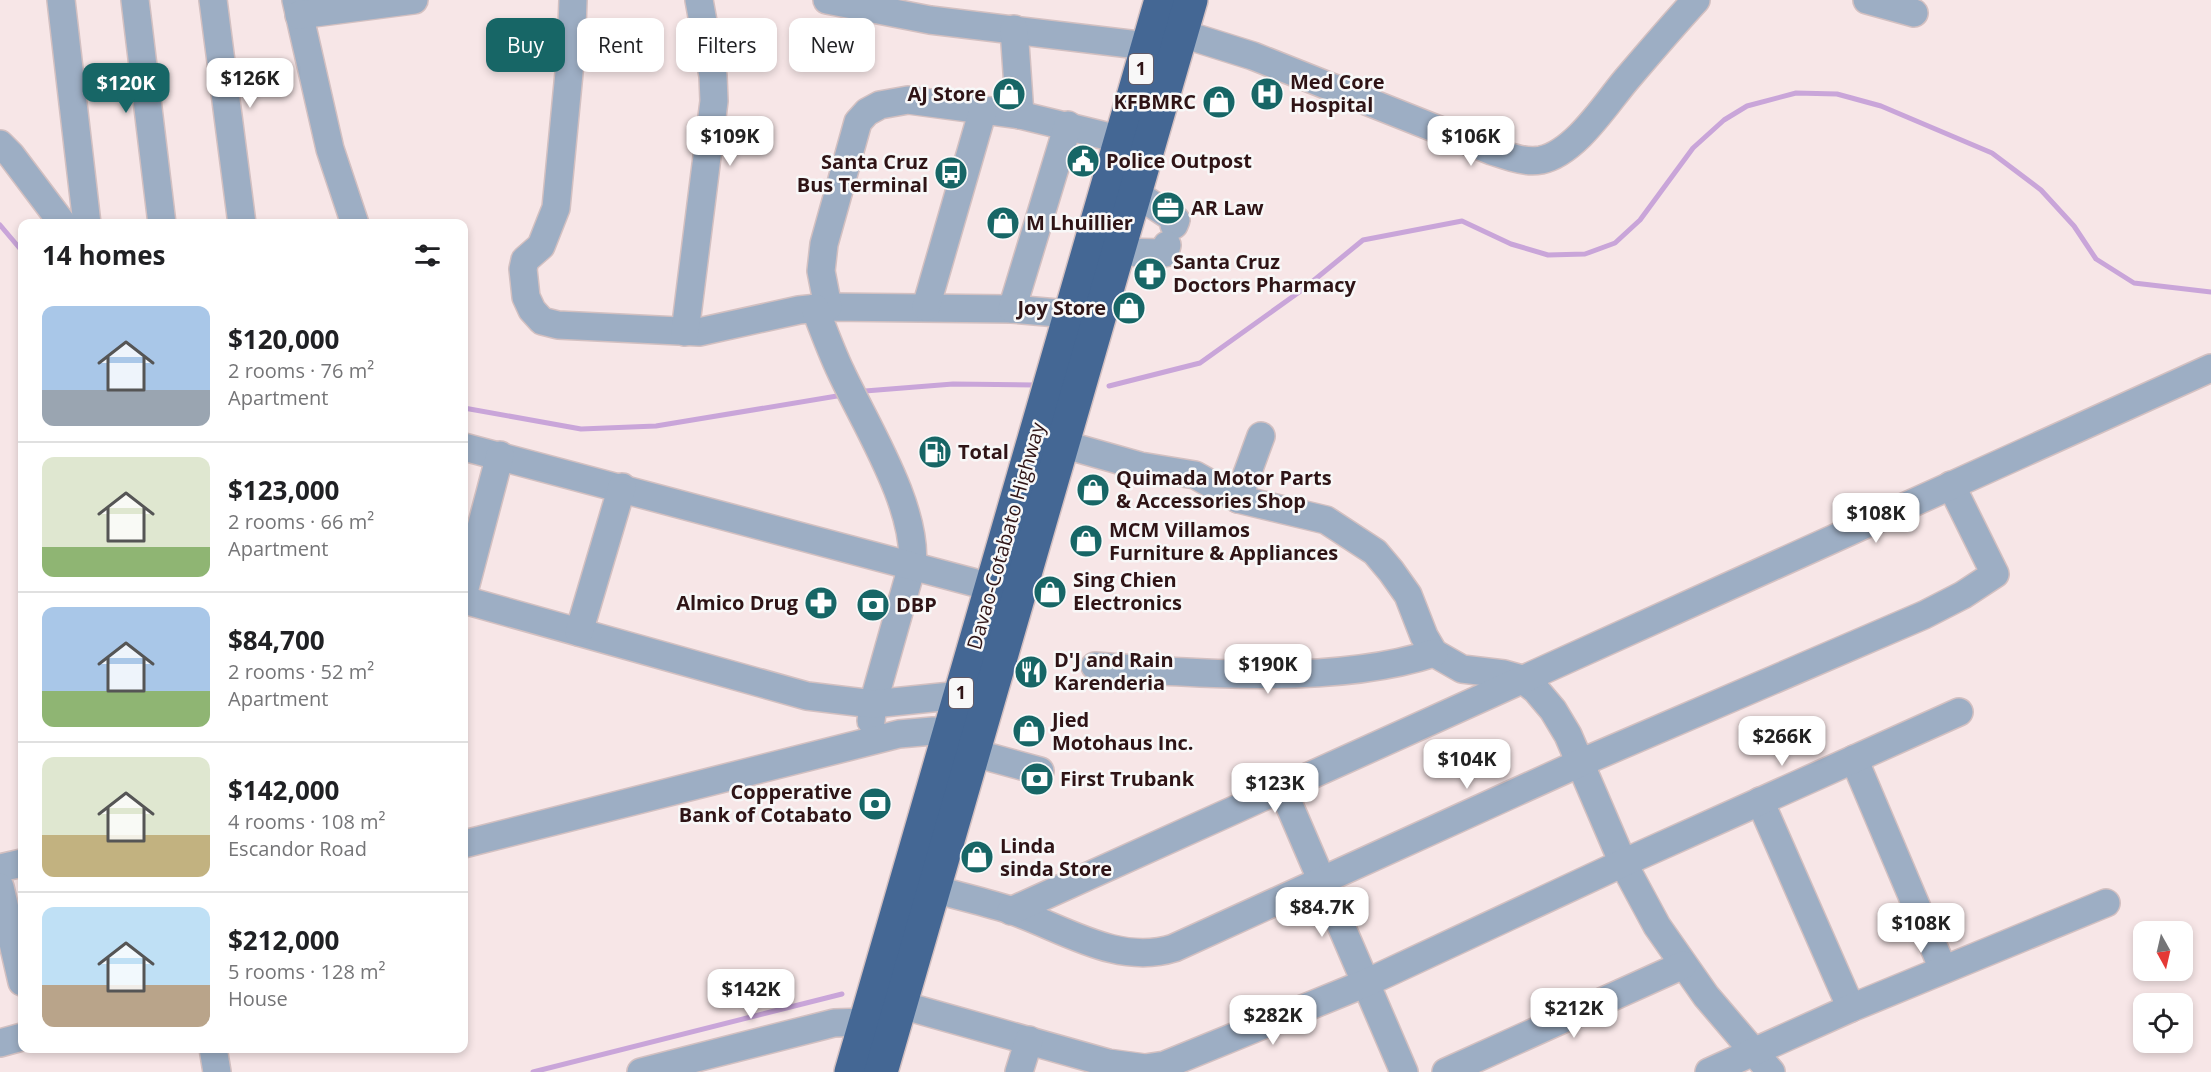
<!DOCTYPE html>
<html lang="en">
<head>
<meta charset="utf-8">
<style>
  :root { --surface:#fff; --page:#f2f2f2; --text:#202124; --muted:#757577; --line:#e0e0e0; --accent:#176666 }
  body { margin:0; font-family:"Open Sans",sans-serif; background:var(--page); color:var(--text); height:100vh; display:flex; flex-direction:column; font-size:22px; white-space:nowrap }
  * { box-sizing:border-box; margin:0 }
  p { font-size:20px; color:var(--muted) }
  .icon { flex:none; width:33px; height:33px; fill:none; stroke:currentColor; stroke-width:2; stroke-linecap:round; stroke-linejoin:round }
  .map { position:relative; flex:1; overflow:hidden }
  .panel { position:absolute; left:18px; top:219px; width:450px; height:834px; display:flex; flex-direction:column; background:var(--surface); border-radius:12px; box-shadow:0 3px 9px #0003 }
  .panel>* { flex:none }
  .banner { position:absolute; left:486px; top:18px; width:570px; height:54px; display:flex; gap:12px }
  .needle { width:39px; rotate:172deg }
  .fabs { position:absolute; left:2133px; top:921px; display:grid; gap:12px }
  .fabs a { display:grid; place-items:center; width:60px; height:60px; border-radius:12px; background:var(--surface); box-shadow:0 3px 9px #0003; font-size:30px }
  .price { position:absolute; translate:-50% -51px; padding:0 14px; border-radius:12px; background:#fff; color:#222; font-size:20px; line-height:39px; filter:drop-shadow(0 2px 3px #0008) }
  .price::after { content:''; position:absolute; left:50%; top:36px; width:18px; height:14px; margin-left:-9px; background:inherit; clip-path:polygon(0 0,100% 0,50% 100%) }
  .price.selected { background:var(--accent); color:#fff }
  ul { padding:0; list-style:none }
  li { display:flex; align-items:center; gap:18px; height:150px; padding:0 24px }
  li+li { border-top:2px solid var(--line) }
  li span { display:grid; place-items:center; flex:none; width:168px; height:120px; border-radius:12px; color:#555 }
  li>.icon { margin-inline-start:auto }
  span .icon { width:72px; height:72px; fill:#fffc; stroke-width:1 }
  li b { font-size:26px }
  h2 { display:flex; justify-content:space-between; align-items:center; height:72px; padding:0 24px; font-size:26px }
  .pill { padding:0 21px; border-radius:12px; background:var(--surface); box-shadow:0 3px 9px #0003; font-size:21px; line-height:54px }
  .pill.selected { background:var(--accent); color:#fff }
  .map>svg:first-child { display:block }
</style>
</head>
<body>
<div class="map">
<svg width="2211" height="1072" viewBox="0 0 2211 1072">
  <rect width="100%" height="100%" fill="#f7e6e7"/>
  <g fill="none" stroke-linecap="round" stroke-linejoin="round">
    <!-- stream -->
    <g stroke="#c9a5d9" stroke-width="5">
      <path d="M 0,225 L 22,251"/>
      <path d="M 1109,386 L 1200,363 L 1302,290 L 1363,240 L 1462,221 L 1511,244 L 1548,255 L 1585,254 L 1615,243 L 1640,220 L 1693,148 L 1724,120 L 1747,106 L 1796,93 L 1837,94 L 1881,106 L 1992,153 L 2041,190 L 2074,226 L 2096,259 L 2134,283 L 2211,292"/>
      <path d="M 865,391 L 953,384 L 1034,385"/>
      <path d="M 464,408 L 581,429 L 656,426 L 843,395"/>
      <path d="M 533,1072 L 842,994"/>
    </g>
    <defs>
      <g id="minor">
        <path d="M 61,0 L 87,224"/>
        <path d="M 135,0 L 162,224"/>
        <path d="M 213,0 L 242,224"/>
        <path d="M 296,0 L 330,149 L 355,224"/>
        <path d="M 573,0 L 571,52 L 556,208 L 541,246 L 525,260 L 523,269 L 526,297 L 532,310 L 542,321 L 558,325 L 699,332 L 799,310 L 828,307 L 1012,309 L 1069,314 L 1089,319"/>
        <path d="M 827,0 L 930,20 L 1147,46 L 1166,51"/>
        <path d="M 1867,0 L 1914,13"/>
        <path d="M 299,15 L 414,0"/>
        <path d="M 1164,28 L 1253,56 L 1492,151 C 1508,156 1524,163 1541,160 C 1575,153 1605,105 1626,80 C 1649,53 1672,26 1696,0"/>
        <path d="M 1014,29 L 1020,115"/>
        <path d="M 0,144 L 11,155 L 63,224"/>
        <path d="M 1135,193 L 1176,220 L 1174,225"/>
        <path d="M 1117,252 L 1165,253 L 1167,245"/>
        <path d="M 828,307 L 821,271 L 824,244 L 858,122 L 867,112 L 880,105 L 908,100 L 1020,115 L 1139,144"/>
        <path d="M 926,307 L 983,110"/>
        <path d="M 815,308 C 823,329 831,351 841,372 C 865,424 919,509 912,566 L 873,704 L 871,721"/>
        <path d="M 1012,309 L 1068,125"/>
        <path d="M 685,332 L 714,101 L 713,76 L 699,0"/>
        <path d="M 1062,444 L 1140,466 L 1195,475 L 1238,499 L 1326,520 L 1375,552 L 1391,571 L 1408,595 L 1424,636 L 1434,653 L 1462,669 L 1504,674 L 1522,679 L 1536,690 L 1553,710 L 1568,735 L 1623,863 L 1657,926 L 1706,996 L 1771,1072"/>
        <path d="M 464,447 L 991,587"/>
        <path d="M 1238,499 L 1261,436"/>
        <path d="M 464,592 L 500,455"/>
        <path d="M 464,600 L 807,696 L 873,704 L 961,695"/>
        <path d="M 579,632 L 622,487"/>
        <path d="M 1095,666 C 1197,674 1337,685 1434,653"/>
        <path d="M 974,753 L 1040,771"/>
        <path d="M 1854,759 L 1943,969"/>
        <path d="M 1281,786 L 1404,1072"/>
        <path d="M 1760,801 L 1851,1008"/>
        <path d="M 464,844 L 899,734 L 933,731 L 950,733"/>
        <path d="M 0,868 L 22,863"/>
        <path d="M 0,887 L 22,982"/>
        <path d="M 933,889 C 959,896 985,902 1010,910 C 1063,928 1117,966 1174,948 L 1580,763 L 1924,615 L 1963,595 L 1995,574 L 1951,485"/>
        <path d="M 1011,911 L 2211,368"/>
        <path d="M 880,999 L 1108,1063 L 1145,1068 L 1165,1065 L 1366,983 L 1623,863 L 1959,712"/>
        <path d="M 0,1043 L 22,1037"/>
        <path d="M 213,1048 L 217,1072"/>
        <path d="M 641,1072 L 834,1023 L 866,1022 L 885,1028"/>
        <path d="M 1019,1072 L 1029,1040"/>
        <path d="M 1446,1072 L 1683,965"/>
        <path d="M 1709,1072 L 1851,1008 L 2106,903"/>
      </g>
      <g id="highway">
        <path d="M 851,1072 L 1161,0"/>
        <path d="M 881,1072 L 1191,0"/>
      </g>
    </defs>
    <!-- minor casing -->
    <use href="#minor" stroke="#d3c0c1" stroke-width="30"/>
    <!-- highway casing -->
    <use href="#highway" stroke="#d3c0c1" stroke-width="36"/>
    <!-- minor -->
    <use href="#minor" stroke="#9daec4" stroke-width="27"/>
    <!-- highway -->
    <use href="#highway" stroke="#446794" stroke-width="33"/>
  </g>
  <!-- icons -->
  <defs>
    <symbol id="shop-disc" viewBox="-11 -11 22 22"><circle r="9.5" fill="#176666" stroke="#f8f8f8"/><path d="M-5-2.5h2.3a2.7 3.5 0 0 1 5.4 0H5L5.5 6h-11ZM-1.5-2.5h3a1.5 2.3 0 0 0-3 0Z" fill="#fff"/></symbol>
    <symbol id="hospital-disc" viewBox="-11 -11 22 22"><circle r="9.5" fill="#176666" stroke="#f8f8f8"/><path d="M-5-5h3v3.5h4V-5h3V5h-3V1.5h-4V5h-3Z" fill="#fff"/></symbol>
    <symbol id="civic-disc" viewBox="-11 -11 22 22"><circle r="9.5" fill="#176666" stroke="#f8f8f8"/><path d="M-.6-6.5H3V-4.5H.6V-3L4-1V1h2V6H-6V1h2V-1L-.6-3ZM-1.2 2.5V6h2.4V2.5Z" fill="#fff"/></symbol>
    <symbol id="bus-disc" viewBox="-11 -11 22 22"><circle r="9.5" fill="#176666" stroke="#f8f8f8"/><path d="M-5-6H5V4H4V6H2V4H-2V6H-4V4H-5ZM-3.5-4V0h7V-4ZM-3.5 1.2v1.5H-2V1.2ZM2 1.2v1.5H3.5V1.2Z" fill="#fff"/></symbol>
    <symbol id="office-disc" viewBox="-11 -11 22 22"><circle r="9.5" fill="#176666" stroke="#f8f8f8"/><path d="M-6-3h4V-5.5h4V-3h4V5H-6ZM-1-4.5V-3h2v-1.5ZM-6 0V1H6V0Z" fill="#fff"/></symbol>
    <symbol id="pharmacy-disc" viewBox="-11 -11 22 22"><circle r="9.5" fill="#176666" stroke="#f8f8f8"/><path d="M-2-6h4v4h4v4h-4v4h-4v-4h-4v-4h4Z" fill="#fff"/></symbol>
    <symbol id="fuel-disc" viewBox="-11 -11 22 22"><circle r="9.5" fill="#176666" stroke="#f8f8f8"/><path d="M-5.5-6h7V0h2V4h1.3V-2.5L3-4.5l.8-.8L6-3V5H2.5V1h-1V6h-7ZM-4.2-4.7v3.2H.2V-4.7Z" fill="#fff"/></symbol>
    <symbol id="bank-disc" viewBox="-11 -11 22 22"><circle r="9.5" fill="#176666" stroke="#f8f8f8"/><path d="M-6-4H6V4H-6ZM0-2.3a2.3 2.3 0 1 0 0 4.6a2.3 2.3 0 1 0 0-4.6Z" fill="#fff"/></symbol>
    <symbol id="restaurant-disc" viewBox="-11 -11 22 22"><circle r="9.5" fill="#176666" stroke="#f8f8f8"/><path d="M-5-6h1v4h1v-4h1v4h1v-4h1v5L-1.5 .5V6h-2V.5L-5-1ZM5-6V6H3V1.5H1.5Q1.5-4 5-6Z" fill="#fff"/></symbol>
  </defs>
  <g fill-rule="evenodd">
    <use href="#shop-disc" x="990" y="75" width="38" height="38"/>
    <use href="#hospital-disc" x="1248" y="75" width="38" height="38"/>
    <use href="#shop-disc" x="1200" y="83" width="38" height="38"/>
    <use href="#civic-disc" x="1064" y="142" width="38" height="38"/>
    <use href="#bus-disc" x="932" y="154" width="38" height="38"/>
    <use href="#office-disc" x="1149" y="189" width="38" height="38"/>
    <use href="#shop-disc" x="984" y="204" width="38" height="38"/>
    <use href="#pharmacy-disc" x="1131" y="255" width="38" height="38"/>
    <use href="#shop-disc" x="1110" y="289" width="38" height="38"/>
    <use href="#fuel-disc" x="916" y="433" width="38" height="38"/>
    <use href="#shop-disc" x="1074" y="471" width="38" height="38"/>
    <use href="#shop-disc" x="1067" y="522" width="38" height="38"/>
    <use href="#shop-disc" x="1031" y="573" width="38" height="38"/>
    <use href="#pharmacy-disc" x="802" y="584" width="38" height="38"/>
    <use href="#bank-disc" x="854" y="586" width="38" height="38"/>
    <use href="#restaurant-disc" x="1012" y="653" width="38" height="38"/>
    <use href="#shop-disc" x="1010" y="712" width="38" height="38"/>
    <use href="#bank-disc" x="1018" y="760" width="38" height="38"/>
    <use href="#bank-disc" x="856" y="785" width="38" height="38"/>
    <use href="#shop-disc" x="958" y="838" width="38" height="38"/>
  </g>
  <g text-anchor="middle" stroke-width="5" stroke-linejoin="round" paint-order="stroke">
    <!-- shield labels -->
    <g fill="#f8f8f8" stroke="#6b585a" stroke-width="1.5">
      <rect x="1129" y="54" width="24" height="30" rx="4.5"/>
      <rect x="949" y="678" width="24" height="30" rx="4.5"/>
    </g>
    <g font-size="18" font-weight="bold" fill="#2f1416">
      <text x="1141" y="75">1</text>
      <text x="961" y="699">1</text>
    </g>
    <!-- poi labels -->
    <g font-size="20" font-weight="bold" fill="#2f1416" stroke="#f8f8f8" text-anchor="start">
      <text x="1290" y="89">Med Core<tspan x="1290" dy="23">Hospital</tspan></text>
      <text x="986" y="101" text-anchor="end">AJ Store</text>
      <text x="1196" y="109" text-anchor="end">KFBMRC</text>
      <text x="1106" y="168">Police Outpost</text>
      <text x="928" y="169" text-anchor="end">Santa Cruz<tspan x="928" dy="23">Bus Terminal</tspan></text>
      <text x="1191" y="215">AR Law</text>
      <text x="1026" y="230">M Lhuillier</text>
      <text x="1173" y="269">Santa Cruz<tspan x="1173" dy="23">Doctors Pharmacy</tspan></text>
      <text x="1106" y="315" text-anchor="end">Joy Store</text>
      <text x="958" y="459">Total</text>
      <text x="1116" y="485">Quimada Motor Parts<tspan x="1116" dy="23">&amp; Accessories Shop</tspan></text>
      <text x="1109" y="537">MCM Villamos<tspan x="1109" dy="23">Furniture &amp; Appliances</tspan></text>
      <text x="1073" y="587">Sing Chien<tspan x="1073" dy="23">Electronics</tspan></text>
      <text x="798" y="610" text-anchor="end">Almico Drug</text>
      <text x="896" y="612">DBP</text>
      <text x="1054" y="667">D'J and Rain<tspan x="1054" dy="23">Karenderia</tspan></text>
      <text x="1052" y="727">Jied<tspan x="1052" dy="23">Motohaus Inc.</tspan></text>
      <text x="1060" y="786">First Trubank</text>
      <text x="852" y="799" text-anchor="end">Copperative<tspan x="852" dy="23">Bank of Cotabato</tspan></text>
      <text x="1000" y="853">Linda<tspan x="1000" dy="23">sinda Store</tspan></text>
    </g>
    <!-- street labels -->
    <g font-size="20" fill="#2f1416" stroke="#f8f8f8">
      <text transform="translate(1006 536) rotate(-74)" y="7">Davao-Cotabato Highway</text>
    </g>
  </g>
</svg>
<div class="fabs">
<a><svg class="needle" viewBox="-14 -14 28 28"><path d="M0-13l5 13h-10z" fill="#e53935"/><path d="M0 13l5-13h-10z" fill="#757577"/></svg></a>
<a><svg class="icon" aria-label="locate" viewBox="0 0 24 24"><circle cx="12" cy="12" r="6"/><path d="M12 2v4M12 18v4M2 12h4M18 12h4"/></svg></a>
</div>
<b class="price" style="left:250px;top:109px">$126K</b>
<b class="price selected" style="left:126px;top:114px">$120K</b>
<b class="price" style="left:730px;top:167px">$109K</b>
<b class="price" style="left:1471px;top:167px">$106K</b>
<b class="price" style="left:1876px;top:544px">$108K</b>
<b class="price" style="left:1268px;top:695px">$190K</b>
<b class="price" style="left:1782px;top:767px">$266K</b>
<b class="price" style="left:1467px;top:790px">$104K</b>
<b class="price" style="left:1275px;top:814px">$123K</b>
<b class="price" style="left:1322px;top:938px">$84.7K</b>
<b class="price" style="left:1921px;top:954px">$108K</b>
<b class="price" style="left:751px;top:1020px">$142K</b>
<b class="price" style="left:1574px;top:1039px">$212K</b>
<b class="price" style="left:1273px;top:1046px">$282K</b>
<div class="banner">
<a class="pill selected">Buy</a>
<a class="pill">Rent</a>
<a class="pill">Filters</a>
<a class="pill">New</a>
</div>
<section class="panel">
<h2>14 homes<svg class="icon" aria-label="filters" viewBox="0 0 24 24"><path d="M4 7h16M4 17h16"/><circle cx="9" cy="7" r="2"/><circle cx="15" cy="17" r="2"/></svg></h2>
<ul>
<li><span style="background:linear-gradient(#a9c7e8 70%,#9aa5b1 0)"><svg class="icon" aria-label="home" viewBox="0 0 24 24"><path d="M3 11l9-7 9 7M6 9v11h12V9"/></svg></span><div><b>$120,000</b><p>2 rooms · 76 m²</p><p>Apartment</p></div></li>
<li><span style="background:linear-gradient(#dfe7d0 75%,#8fb573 0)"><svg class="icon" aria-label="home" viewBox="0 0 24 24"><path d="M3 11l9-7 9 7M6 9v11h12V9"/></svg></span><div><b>$123,000</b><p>2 rooms · 66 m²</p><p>Apartment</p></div></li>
<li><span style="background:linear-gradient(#a9c7e8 70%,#8fb573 0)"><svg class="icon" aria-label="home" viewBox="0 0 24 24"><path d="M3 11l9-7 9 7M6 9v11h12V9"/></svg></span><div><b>$84,700</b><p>2 rooms · 52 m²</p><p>Apartment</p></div></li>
<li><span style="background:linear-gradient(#dfe7d0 65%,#c2b280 0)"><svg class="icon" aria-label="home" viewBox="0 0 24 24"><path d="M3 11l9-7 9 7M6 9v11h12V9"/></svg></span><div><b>$142,000</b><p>4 rooms · 108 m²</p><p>Escandor Road</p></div></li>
<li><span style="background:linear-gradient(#bfe0f5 65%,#b9a48a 0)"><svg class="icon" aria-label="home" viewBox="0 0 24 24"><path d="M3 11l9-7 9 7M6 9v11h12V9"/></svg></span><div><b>$212,000</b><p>5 rooms · 128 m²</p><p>House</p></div></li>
</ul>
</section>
</div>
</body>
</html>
